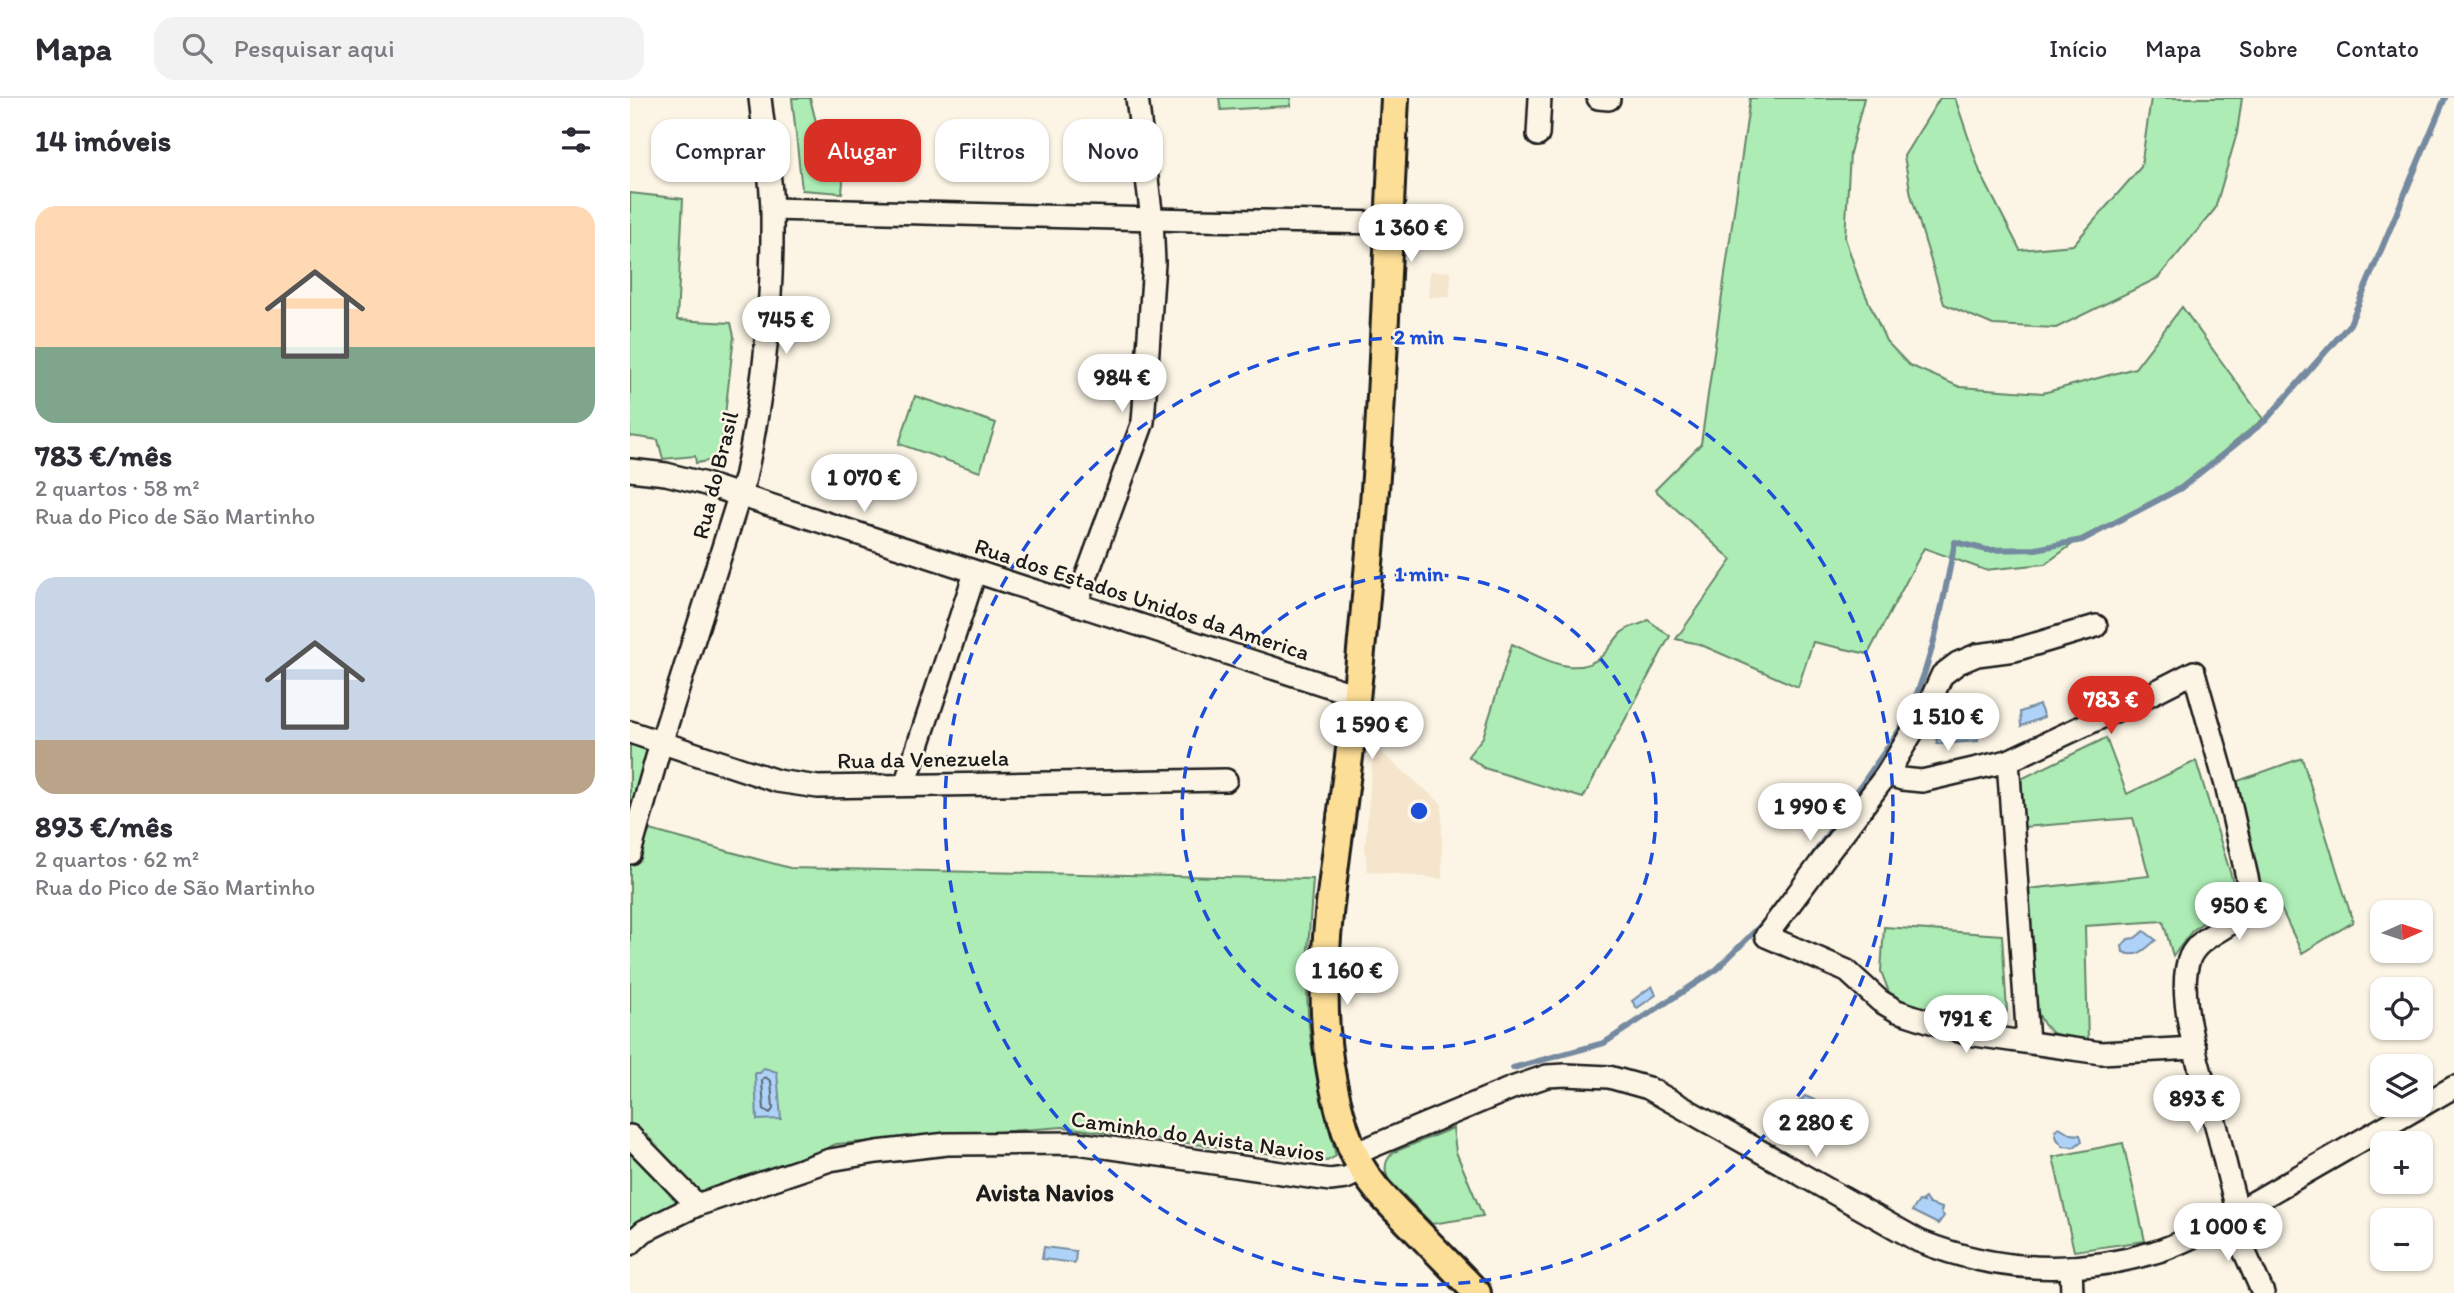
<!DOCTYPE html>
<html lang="pt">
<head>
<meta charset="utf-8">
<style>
  :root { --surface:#fff; --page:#f2f2f3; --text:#2b2b33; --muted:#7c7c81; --line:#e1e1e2; --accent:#d93025 }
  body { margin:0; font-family:Itim,sans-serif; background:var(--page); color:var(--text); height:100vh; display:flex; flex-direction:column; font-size:26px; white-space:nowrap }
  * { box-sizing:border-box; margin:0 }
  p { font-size:23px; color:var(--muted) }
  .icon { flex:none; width:38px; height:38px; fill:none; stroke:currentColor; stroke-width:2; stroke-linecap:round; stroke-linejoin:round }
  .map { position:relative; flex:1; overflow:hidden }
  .drawer { display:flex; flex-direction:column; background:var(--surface); width:630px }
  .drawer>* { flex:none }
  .top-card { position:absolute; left:21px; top:21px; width:665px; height:63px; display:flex; gap:14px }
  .needle { width:46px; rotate:87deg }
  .fabs { position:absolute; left:1740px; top:802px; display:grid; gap:14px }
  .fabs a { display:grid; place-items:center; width:63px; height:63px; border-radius:14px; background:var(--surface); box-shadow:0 2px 5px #0004; font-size:35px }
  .price { position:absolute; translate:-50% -60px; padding:0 16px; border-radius:24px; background:#fff; color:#222; font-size:23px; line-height:46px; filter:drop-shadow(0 2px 4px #0008) }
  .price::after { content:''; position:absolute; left:50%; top:42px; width:21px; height:16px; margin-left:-10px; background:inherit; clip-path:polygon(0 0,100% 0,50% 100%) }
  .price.selected { background:var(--accent); color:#fff }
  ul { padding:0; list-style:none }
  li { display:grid; align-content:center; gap:14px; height:371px; padding:0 35px }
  li span { display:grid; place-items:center; height:217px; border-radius:21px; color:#555 }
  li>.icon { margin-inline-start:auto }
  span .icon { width:126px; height:126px; fill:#fffc; stroke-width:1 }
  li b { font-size:30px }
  h2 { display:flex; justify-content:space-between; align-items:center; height:84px; padding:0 35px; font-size:30px }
  .pill { padding:0 24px; border-radius:21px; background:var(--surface); box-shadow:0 2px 5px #0004; font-size:24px; line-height:63px }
  .pill.selected { background:var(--accent); color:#fff }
  header { display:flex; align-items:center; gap:42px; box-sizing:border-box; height:98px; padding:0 35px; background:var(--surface); border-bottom:2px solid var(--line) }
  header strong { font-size:33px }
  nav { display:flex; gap:38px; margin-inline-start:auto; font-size:24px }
  .search { width:490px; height:63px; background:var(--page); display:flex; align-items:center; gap:18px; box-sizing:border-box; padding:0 24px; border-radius:21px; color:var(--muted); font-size:26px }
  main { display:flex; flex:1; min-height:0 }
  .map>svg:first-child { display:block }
</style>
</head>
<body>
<header>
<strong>Mapa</strong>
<div class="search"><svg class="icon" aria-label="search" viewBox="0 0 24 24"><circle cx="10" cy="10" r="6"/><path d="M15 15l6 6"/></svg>Pesquisar aqui</div>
<nav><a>Início</a><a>Mapa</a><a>Sobre</a><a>Contato</a></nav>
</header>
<main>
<section class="drawer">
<h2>14 imóveis<svg class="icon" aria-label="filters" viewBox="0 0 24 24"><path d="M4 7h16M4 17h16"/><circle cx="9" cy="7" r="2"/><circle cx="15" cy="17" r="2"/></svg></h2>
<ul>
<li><span style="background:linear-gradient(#ffd9b3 65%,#7fa58c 0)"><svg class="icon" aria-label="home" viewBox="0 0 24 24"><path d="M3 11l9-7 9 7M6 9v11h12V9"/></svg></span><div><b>783 €/mês</b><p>2 quartos · 58 m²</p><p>Rua do Pico de São Martinho</p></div></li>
<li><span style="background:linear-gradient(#c9d6e8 75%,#b9a48a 0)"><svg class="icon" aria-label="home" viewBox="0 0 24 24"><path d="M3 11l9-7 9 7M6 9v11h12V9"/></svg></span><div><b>893 €/mês</b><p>2 quartos · 62 m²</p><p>Rua do Pico de São Martinho</p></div></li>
</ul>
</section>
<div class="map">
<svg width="1824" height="1195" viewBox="0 0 1824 1195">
  <rect width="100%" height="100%" fill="#fcf5e5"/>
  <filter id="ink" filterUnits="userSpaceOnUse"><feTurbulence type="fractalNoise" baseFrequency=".0143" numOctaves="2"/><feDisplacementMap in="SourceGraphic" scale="14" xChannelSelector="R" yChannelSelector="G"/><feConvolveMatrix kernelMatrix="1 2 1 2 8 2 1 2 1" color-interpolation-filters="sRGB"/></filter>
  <g filter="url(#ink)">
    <!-- built -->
    <g fill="#f5e5cd">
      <path d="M 800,173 L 821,174 L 820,199 L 798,199 Z"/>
      <path d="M 747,653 L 751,654 L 812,706 L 812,781 L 737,773 L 735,750 L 743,654 Z"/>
    </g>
    <!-- green -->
    <g fill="#adedb5" stroke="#648468" stroke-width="2">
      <path d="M 162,0 L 180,0 L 193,52 L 205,51 L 213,84 L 212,95 L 172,92 Z"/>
      <path d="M 589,0 L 661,0 L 660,8 L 591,12 Z"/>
      <path d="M 1120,0 L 1234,0 L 1220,55 L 1215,140 L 1229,182 L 1256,243 L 1279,267 L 1330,289 L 1413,295 L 1505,270 L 1552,209 L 1633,321 L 1550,389 L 1451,440 L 1415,466 L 1355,472 L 1294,450 L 1238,556 L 1183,544 L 1168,589 L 1069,546 L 1046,541 L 1102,462 L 1025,392 L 1071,346 Z"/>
      <path d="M 1310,0 L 1325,0 L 1350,74 L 1390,152 L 1443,147 L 1511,69 L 1521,0 L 1612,0 L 1607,35 L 1585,111 L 1528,180 L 1426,230 L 1363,227 L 1314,206 L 1281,97 L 1274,58 Z"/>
      <path d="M 0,95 L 53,101 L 47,222 L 101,225 L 104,238 L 90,361 L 66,365 L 65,358 L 33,361 L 28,342 L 0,338 Z"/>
      <path d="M 285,298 L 366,325 L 350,374 L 269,346 Z"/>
      <path d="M 1018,522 L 1040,538 L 953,700 L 854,670 L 838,658 L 853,639 L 882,546 C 909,558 946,583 973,557 C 979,551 984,543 990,536 C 1001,526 1011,528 1018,522 Z"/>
      <path d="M 0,634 L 31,645 L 0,725 Z"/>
      <path d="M 1476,640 L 1497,696 L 1566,663 L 1604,787 L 1601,803 L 1562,833 L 1543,858 L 1533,823 L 1455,828 L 1458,943 C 1431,939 1416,940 1407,911 L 1398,791 L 1519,778 L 1503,720 L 1394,729 L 1391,681 Z"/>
      <path d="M 1672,660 L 1723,824 L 1672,855 L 1647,802 L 1633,801 L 1627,770 L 1602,685 Z"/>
      <path d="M 20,732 L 160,770 L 683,781 C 680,826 675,871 678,915 C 681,963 695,1011 706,1058 L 697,1063 L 433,1029 L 206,1046 L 67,1107 L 0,1146 L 0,767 Z"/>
      <path d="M 1254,829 L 1372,837 L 1377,913 L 1374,921 C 1345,934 1288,909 1260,897 L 1251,873 Z"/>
      <path d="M 823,1030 L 826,1054 L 853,1118 L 802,1126 L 759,1082 C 753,1072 755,1061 764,1054 Z"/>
      <path d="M 1493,1045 L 1515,1143 L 1444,1153 L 1423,1059 Z"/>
    </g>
    <!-- water -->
    <g fill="#afd3f8" stroke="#748aa0" stroke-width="2">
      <path d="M 1409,607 L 1414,619 L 1391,628 L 1390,614 Z"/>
      <path d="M 1346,630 L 1348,643 L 1307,646 L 1306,634 L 1324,632 L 1325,636 L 1341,635 L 1341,631 Z"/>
      <path d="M 1514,833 L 1526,842 C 1515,851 1508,861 1493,854 L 1492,848 L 1498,841 L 1505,840 Z"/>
      <path d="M 1022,888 L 1026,897 L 1007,910 L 1002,903 Z"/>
      <path d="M 134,970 L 147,974 L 151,1021 L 127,1022 L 125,975 L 130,975 Z"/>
      <path d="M 1175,998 L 1203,1010 L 1205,1019 L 1195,1024 L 1171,1014 L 1168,1011 L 1170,1003 Z"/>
      <path d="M 1429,1029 L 1441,1036 L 1450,1037 L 1452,1043 L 1444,1049 L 1433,1048 L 1427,1041 L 1425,1032 Z"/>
      <path d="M 1295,1100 L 1299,1106 L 1312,1110 L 1311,1114 L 1314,1118 L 1308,1126 L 1282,1113 L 1289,1103 L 1293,1104 L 1292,1102 Z"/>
      <path d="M 414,1149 L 446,1153 L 445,1165 L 412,1161 Z"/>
    </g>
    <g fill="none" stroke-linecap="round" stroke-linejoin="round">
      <!-- shore -->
      <path stroke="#576574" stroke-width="2" d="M 135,979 L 141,983 L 143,1011 L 140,1015 L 134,1012 L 132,983 Z"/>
      <!-- stream -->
      <g stroke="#748aa0" stroke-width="6">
        <path d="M 1182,759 L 1271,630 C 1302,573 1312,507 1325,444 L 1357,452 L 1406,451 L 1452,442 L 1551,390 L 1635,323 L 1720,226 L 1815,0"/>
        <path d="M 883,970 L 974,945 L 1086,872 L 1132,826"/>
      </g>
      <defs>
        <g id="minor">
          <path d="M 968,0 L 979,1"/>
          <path d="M 908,37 L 910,0"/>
          <path d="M 142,111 L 563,122 L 759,125"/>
          <path d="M 0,372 L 36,376 L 72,385 L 726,597"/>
          <path d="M 446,507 L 513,324 L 524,165 L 522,121 L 507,0"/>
          <path d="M 1466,528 L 1385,552 L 1347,557 L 1328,565 L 1312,577 L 1299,606 L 1257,676 L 1136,838 L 1217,873 L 1250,903 L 1267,913 L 1338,936 L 1471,955 L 1565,950"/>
          <path d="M 0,634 L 147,683 L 188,689 L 596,682"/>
          <path d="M 1378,663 L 1398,944"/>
          <path d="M 1257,676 L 1272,681 L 1292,683 L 1378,663 L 1515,599 L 1564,574 L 1596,687 L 1621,797 C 1616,830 1573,831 1560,859 C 1543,898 1576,990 1587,1031 C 1594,1059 1600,1087 1608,1114"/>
          <path d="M 275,687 L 345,475"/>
          <path d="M 0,755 L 31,645 L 115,380 C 134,293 143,202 142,113 C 141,75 134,37 130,0"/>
          <path d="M 0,1038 L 67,1107"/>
          <path d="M 724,1056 L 882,990 L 917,978 L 936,977 L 979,979 L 1018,990 L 1289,1143 C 1366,1174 1445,1178 1525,1154 C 1540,1150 1555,1142 1569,1136 L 1824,989"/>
          <path d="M 1599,1119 L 1633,1195"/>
          <path d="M 0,1146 L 14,1133 L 67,1107 L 200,1062 L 247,1054 L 317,1046 L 447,1045 L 700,1082 L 716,1080 L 733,1072"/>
          <path d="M 1441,1169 L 1442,1195"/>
        </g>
        <path id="major" d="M 765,0 C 757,159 753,318 738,476 C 732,547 725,618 715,689 C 700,812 675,928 721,1048 C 734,1083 761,1107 786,1132 C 806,1153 827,1174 847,1195"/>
      </defs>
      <!-- minor casing -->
      <use href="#minor" stroke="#1c1c1c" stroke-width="26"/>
      <!-- major casing -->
      <use href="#major" stroke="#1c1c1c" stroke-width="32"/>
      <!-- minor -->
      <use href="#minor" stroke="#fcf5e5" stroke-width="21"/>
      <!-- major -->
      <use href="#major" stroke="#fdde96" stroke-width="26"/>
    </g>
  </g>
  <!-- distance rings -->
  <g fill="none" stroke="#1d4ed8" stroke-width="3.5" stroke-dasharray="12 9">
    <circle cx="789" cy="713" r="237"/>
    <circle cx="789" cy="713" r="474"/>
  </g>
  <g text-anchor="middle" stroke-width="5" stroke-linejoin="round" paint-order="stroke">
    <!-- street labels -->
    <g font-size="23" fill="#1c1c1c" stroke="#fcf5e5">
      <text transform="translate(85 377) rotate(-76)" y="8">Rua do Brasil</text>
      <text transform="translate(512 501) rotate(18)" y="8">Rua dos Estados Unidos da America</text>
      <text transform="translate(293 661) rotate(-1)" y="8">Rua da Venezuela</text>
      <text transform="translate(568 1038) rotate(8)" y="8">Caminho do Avista Navios</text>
    </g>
    <!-- neighbourhood labels -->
    <g font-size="24" font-weight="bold" fill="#1c1c1c" stroke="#fcf5e5">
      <text x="415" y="1103">Avista Navios</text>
    </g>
  </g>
  <circle cx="789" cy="713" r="10" fill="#1d4ed8" stroke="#fcf5e5" stroke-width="3.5"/>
  <g font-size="21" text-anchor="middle" font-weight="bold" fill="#1d4ed8" stroke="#fcf5e5" stroke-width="5" stroke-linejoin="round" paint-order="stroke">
    <text x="789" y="246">2 min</text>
    <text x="789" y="483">1 min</text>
  </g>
</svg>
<div class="fabs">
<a><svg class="needle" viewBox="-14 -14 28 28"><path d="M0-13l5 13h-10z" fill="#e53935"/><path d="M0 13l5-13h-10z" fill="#7c7c81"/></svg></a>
<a><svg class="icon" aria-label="locate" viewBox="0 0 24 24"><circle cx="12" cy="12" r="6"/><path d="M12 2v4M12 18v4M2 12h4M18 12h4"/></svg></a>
<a><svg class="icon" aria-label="layers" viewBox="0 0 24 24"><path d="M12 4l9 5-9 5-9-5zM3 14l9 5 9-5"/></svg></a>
<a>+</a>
<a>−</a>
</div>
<b class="price" style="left:781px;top:166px">1 360 €</b>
<b class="price" style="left:156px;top:258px">745 €</b>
<b class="price" style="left:492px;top:316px">984 €</b>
<b class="price" style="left:234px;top:416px">1 070 €</b>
<b class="price selected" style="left:1481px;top:638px">783 €</b>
<b class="price" style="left:1318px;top:655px">1 510 €</b>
<b class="price" style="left:742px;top:663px">1 590 €</b>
<b class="price" style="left:1180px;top:745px">1 990 €</b>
<b class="price" style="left:1609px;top:844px">950 €</b>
<b class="price" style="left:717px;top:909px">1 160 €</b>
<b class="price" style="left:1336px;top:957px">791 €</b>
<b class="price" style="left:1567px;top:1037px">893 €</b>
<b class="price" style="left:1186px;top:1061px">2 280 €</b>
<b class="price" style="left:1598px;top:1165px">1 000 €</b>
<div class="top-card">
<a class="pill">Comprar</a>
<a class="pill selected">Alugar</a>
<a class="pill">Filtros</a>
<a class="pill">Novo</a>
</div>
</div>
</main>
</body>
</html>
